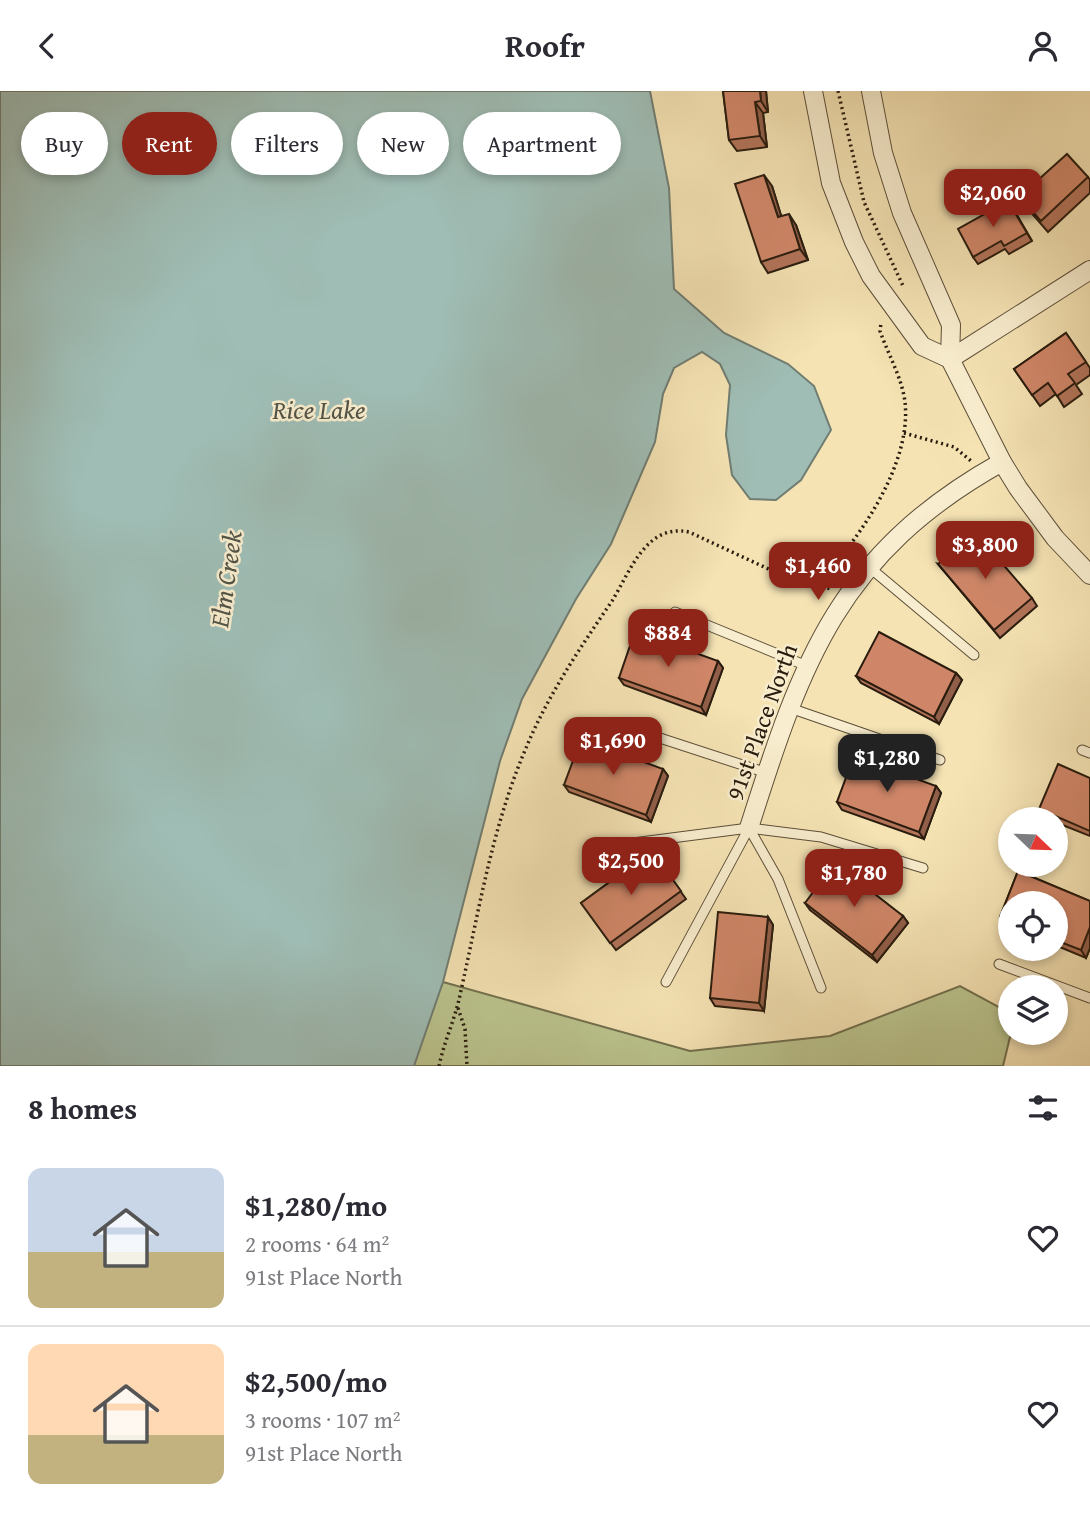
<!DOCTYPE html>
<html lang="en">
<head>
<meta charset="utf-8">
<style>
  :root { --surface:#fff; --page:#f2f2f3; --text:#2b2b33; --muted:#7c7c81; --line:#e1e1e2; --accent:#8f2418 }
  body { margin:0; font-family:"Gentium Book Plus",serif; background:var(--page); color:var(--text); height:100vh; display:flex; flex-direction:column; font-size:26px; white-space:nowrap }
  * { box-sizing:border-box; margin:0 }
  p { font-size:23px; color:var(--muted) }
  .icon { flex:none; width:38px; height:38px; fill:none; stroke:currentColor; stroke-width:2; stroke-linecap:round; stroke-linejoin:round }
  .map { position:relative; height:975px; overflow:hidden }
  .side { display:flex; flex-direction:column; background:var(--surface); flex:1 }
  .side>* { flex:none }
  .hud { position:absolute; left:21px; top:21px; width:700px; height:63px; display:flex; gap:14px }
  .needle { width:46px; rotate:113deg }
  .tools { position:absolute; left:998px; top:716px; display:grid; gap:14px }
  .tools a { display:grid; place-items:center; width:70px; height:70px; border-radius:50%; background:var(--surface); box-shadow:0 4px 10px #0003; font-size:35px }
  .price { position:absolute; translate:-50% -60px; padding:0 16px; border-radius:14px; background:var(--accent); color:#fff; font-size:23px; line-height:46px; filter:drop-shadow(0 2px 4px #0008) }
  .price::after { content:''; position:absolute; left:50%; top:42px; width:21px; height:16px; margin-left:-10px; background:inherit; clip-path:polygon(0 0,100% 0,50% 100%) }
  .price.active { background:#222; color:#fff }
  ul { padding:0; list-style:none }
  li { display:flex; align-items:center; gap:21px; height:175px; padding:0 28px }
  li+li { border-top:2px solid var(--line) }
  li span { display:grid; place-items:center; flex:none; width:196px; height:140px; border-radius:14px; color:#555 }
  li>.icon { margin-inline-start:auto }
  span .icon { width:84px; height:84px; fill:#fffc; stroke-width:1 }
  li b { font-size:30px }
  h2 { display:flex; justify-content:space-between; align-items:center; height:84px; padding:0 28px; font-size:30px }
  .pill { padding:0 24px; border-radius:32px; background:var(--surface); box-shadow:0 4px 10px #0003; font-size:24px; line-height:63px }
  .pill.active { background:var(--accent); color:#fff }
  header { display:flex; justify-content:space-between; align-items:center; height:91px; padding:0 28px; background:var(--surface); font-size:32px; font-weight:600 }
  .map>svg:first-child { display:block }
</style>
</head>
<body>
<header><svg class="icon" aria-label="back" viewBox="0 0 24 24"><path d="M15 5l-7 7 7 7"/></svg>Roofr<svg class="icon" aria-label="person" viewBox="0 0 24 24"><circle cx="12" cy="8" r="4"/><path d="M4 21q1-7 8-7t8 7"/></svg></header>
<div class="map">
<svg width="1090" height="975" viewBox="0 0 1090 975">
  <rect width="100%" height="100%" fill="#f5e3b4"/>
  <filter id="stains"><feTurbulence type="fractalNoise" baseFrequency=".00286" numOctaves="4"/><feColorMatrix values="0 0 0 0 .2 0 0 0 0 .09 0 0 0 0 .02 0 0 0 .5 -.17"/></filter>
  <radialGradient id="worn" r=".72"><stop offset=".6" stop-color="#630" stop-opacity="0"/><stop offset="1" stop-color="#630" stop-opacity=".3"/></radialGradient>
  <!-- green -->
  <path fill="#bbc48e" stroke="#72704e" stroke-width="2" d="M 443,891 L 690,960 L 830,945 L 960,895 L 1010,922 L 1011,942 L 1003,975 L 405,975 Z"/>
  <!-- water -->
  <path fill="#9fbdb5" stroke="#707d72" stroke-width="2" d="M 0,0 L 650,0 L 669,97 L 674,198 L 724,242 L 788,273 L 814,295 L 831,339 L 801,389 L 776,409 L 750,408 L 732,384 L 726,344 L 730,294 L 720,273 L 702,261 L 674,277 L 663,303 L 655,351 L 611,453 L 576,508 L 522,608 L 500,670 L 443,891 L 414,975 L 0,975 Z"/>
  <g fill="none" stroke-linecap="round" stroke-linejoin="round">
    <defs>
      <g id="service">
        <path d="M 869,476 L 974,564"/>
        <path d="M 675,521 L 807,575"/>
        <path d="M 790,617 L 940,669"/>
        <path d="M 620,634 L 767,682"/>
        <path d="M 1082,659 L 1090,662"/>
        <path d="M 749,737 L 778,788 L 821,897"/>
        <path d="M 594,757 L 749,737 L 821,746 L 923,777"/>
        <path d="M 999,873 L 1090,907"/>
        <path d="M 666,891 L 749,737"/>
      </g>
      <g id="minor">
        <path d="M 813,0 L 831,92 L 854,151 L 871,185 L 922,255 L 950,268"/>
        <path d="M 871,0 L 883,62 L 902,122 L 951,234 L 950,268 L 1002,371 L 1018,397 L 1055,447 L 1090,484"/>
        <path d="M 950,268 L 1090,179"/>
        <path d="M 749,737 C 802,569 839,462 1002,371"/>
      </g>
    </defs>
    <!-- service casing -->
    <use href="#service" stroke="#5c4e38" stroke-width="11"/>
    <!-- minor casing -->
    <use href="#minor" stroke="#5c4e38" stroke-width="20"/>
    <!-- path -->
    <g stroke="#291c0e" stroke-width="3.5" stroke-dasharray="2 3.5" stroke-linecap="butt">
      <path d="M 838,0 L 864,111 L 904,197"/>
      <path d="M 904,342 L 954,356 L 971,370"/>
      <path d="M 817,494 L 831,498"/>
      <path d="M 458,917 L 465,938 L 467,975"/>
      <path d="M 439,975 C 444,951 455,928 460,904 C 479,820 492,736 526,657 C 548,604 580,557 612,510 C 630,481 646,432 689,441 L 775,481 L 817,494 C 857,450 912,375 905,311 C 902,287 888,263 880,240 L 881,232"/>
    </g>
    <!-- service -->
    <use href="#service" stroke="#f8edce" stroke-width="9"/>
    <!-- minor -->
    <use href="#minor" stroke="#f8edce" stroke-width="18"/>
  </g>
  <!-- wall -->
  <g fill="#b27359" stroke="#291c0e" stroke-width="2">
    <path d="M 723,0 L 766,0 L 768,21 L 763,22 L 767,56 L 737,60 L 729,49 Z"/>
    <path d="M 1088,86 L 1090,89 L 1090,102 L 1048,141 L 1027,117 L 1019,106 Z"/>
    <path d="M 772,95 L 781,125 L 796,134 L 808,169 L 768,182 L 761,171 Z"/>
    <path d="M 1008,110 L 1032,150 L 1009,163 L 1005,158 L 978,173 L 973,166 Z"/>
    <path d="M 1066,242 L 1090,277 L 1090,284 L 1076,294 L 1082,303 L 1064,316 L 1056,303 L 1040,315 L 1014,278 Z"/>
    <path d="M 938,473 L 1032,507 L 1037,515 L 1000,547 Z"/>
    <path d="M 718,570 L 723,577 L 706,624 L 624,594 L 619,587 Z"/>
    <path d="M 956,582 L 962,589 L 939,633 L 861,592 L 856,585 Z"/>
    <path d="M 663,678 L 668,685 L 651,731 L 569,701 L 564,694 Z"/>
    <path d="M 1090,687 L 1090,745 L 1055,731 L 1055,728 L 1049,728 L 1044,726 L 1039,718 Z"/>
    <path d="M 936,695 L 941,702 L 924,748 L 842,719 L 837,711 Z"/>
    <path d="M 652,760 L 686,808 L 616,859 L 581,812 Z"/>
    <path d="M 1018,780 L 1090,810 L 1090,857 L 1086,867 L 1055,854 L 1055,812 L 1010,812 L 1010,836 L 1005,834 L 1000,826 Z"/>
    <path d="M 805,812 L 903,825 L 908,832 L 877,871 L 810,819 Z"/>
    <path d="M 768,826 L 773,834 L 764,920 L 715,915 L 710,907 Z"/>
  </g>
  <!-- shaded-wall -->
  <g fill="#915e49" stroke="#291c0e" stroke-width="2">
    <path d="M 760,0 L 766,0 L 768,21 L 761,10 Z"/>
    <path d="M 755,11 L 763,22 L 767,56 L 760,45 Z"/>
    <path d="M 764,84 L 772,95 L 785,137 L 778,126 Z"/>
    <path d="M 1008,110 L 1013,117 L 1032,150 L 1027,142 Z"/>
    <path d="M 789,123 L 796,134 L 808,169 L 800,158 Z"/>
    <path d="M 718,570 L 723,577 L 706,624 L 701,616 Z"/>
    <path d="M 956,582 L 962,589 L 939,633 L 934,626 Z"/>
    <path d="M 663,678 L 668,685 L 651,731 L 646,724 Z"/>
    <path d="M 936,695 L 941,702 L 924,748 L 919,741 Z"/>
    <path d="M 903,825 L 908,832 L 877,871 L 872,864 Z"/>
    <path d="M 768,826 L 773,834 L 764,920 L 759,912 Z"/>
    <path d="M 1090,836 L 1090,857 L 1086,867 L 1081,859 Z"/>
  </g>
  <!-- building -->
  <g fill="#cf8668" stroke="#291c0e" stroke-width="2">
    <path d="M 723,0 L 760,0 L 761,10 L 755,11 L 760,45 L 729,49 Z"/>
    <path d="M 1067,63 L 1088,86 L 1041,130 L 1019,106 Z"/>
    <path d="M 764,84 L 778,126 L 789,123 L 800,158 L 761,171 L 735,93 Z"/>
    <path d="M 1008,110 L 1027,142 L 1004,155 L 1001,150 L 973,166 L 958,138 Z"/>
    <path d="M 1066,242 L 1086,271 L 1068,283 L 1075,292 L 1057,305 L 1048,292 L 1032,304 L 1014,278 Z"/>
    <path d="M 975,441 L 1032,507 L 994,539 L 938,473 Z"/>
    <path d="M 635,540 L 718,570 L 701,616 L 619,587 Z"/>
    <path d="M 879,541 L 956,582 L 934,626 L 856,585 Z"/>
    <path d="M 581,648 L 663,678 L 646,724 L 564,694 Z"/>
    <path d="M 854,665 L 936,695 L 919,741 L 837,711 Z"/>
    <path d="M 1058,673 L 1090,687 L 1090,740 L 1039,718 Z"/>
    <path d="M 652,760 L 681,800 L 610,852 L 581,812 Z"/>
    <path d="M 835,772 L 903,825 L 872,864 L 805,812 Z"/>
    <path d="M 1018,780 L 1090,810 L 1090,836 L 1081,859 L 1055,849 L 1055,812 L 1010,812 L 1010,830 L 1000,826 Z"/>
    <path d="M 718,821 L 768,826 L 759,912 L 710,907 Z"/>
  </g>
  <g text-anchor="middle" stroke-width="5" stroke-linejoin="round" paint-order="stroke">
    <!-- street labels -->
    <g font-size="24" fill="#291c0e" stroke="#f8edce">
      <text transform="translate(762 631) rotate(-70)" y="8">91st Place North</text>
    </g>
    <!-- water labels -->
    <g font-size="26" font-style="italic" fill="#525448" stroke="#f8edce">
      <text x="319" y="328">Rice Lake</text>
      <text transform="translate(226 488) rotate(-82)" y="9">Elm Creek</text>
    </g>
  </g>
  <rect width="100%" height="100%" filter="url(#stains)"/>
  <rect width="100%" height="100%" fill="url(#worn)"/>
</svg>
<div class="tools">
<a><svg class="needle" viewBox="-14 -14 28 28"><path d="M0-13l5 13h-10z" fill="#e53935"/><path d="M0 13l5-13h-10z" fill="#7c7c81"/></svg></a>
<a><svg class="icon" aria-label="locate" viewBox="0 0 24 24"><circle cx="12" cy="12" r="6"/><path d="M12 2v4M12 18v4M2 12h4M18 12h4"/></svg></a>
<a><svg class="icon" aria-label="layers" viewBox="0 0 24 24"><path d="M12 4l9 5-9 5-9-5zM3 14l9 5 9-5"/></svg></a>
</div>
<b class="price" style="left:993px;top:138px">$2,060</b>
<b class="price" style="left:985px;top:490px">$3,800</b>
<b class="price" style="left:818px;top:511px">$1,460</b>
<b class="price" style="left:668px;top:578px">$884</b>
<b class="price" style="left:613px;top:686px">$1,690</b>
<b class="price active" style="left:887px;top:703px">$1,280</b>
<b class="price" style="left:631px;top:806px">$2,500</b>
<b class="price" style="left:854px;top:818px">$1,780</b>
<div class="hud">
<a class="pill">Buy</a>
<a class="pill active">Rent</a>
<a class="pill">Filters</a>
<a class="pill">New</a>
<a class="pill">Apartment</a>
</div>
</div>
<section class="side">
<h2>8 homes<svg class="icon" aria-label="filters" viewBox="0 0 24 24"><path d="M4 7h16M4 17h16"/><circle cx="9" cy="7" r="2"/><circle cx="15" cy="17" r="2"/></svg></h2>
<ul>
<li><span style="background:linear-gradient(#c9d6e8 60%,#c2b280 0)"><svg class="icon" aria-label="home" viewBox="0 0 24 24"><path d="M3 11l9-7 9 7M6 9v11h12V9"/></svg></span><div><b>$1,280/mo</b><p>2 rooms · 64 m²</p><p>91st Place North</p></div><svg class="icon" aria-label="heart" viewBox="0 0 24 24"><path d="M12 20l-8-8c-3-5 5-10 8-4 3-6 11-1 8 4z"/></svg></li>
<li><span style="background:linear-gradient(#ffd9b3 65%,#c2b280 0)"><svg class="icon" aria-label="home" viewBox="0 0 24 24"><path d="M3 11l9-7 9 7M6 9v11h12V9"/></svg></span><div><b>$2,500/mo</b><p>3 rooms · 107 m²</p><p>91st Place North</p></div><svg class="icon" aria-label="heart" viewBox="0 0 24 24"><path d="M12 20l-8-8c-3-5 5-10 8-4 3-6 11-1 8 4z"/></svg></li>
</ul>
</section>
</body>
</html>
